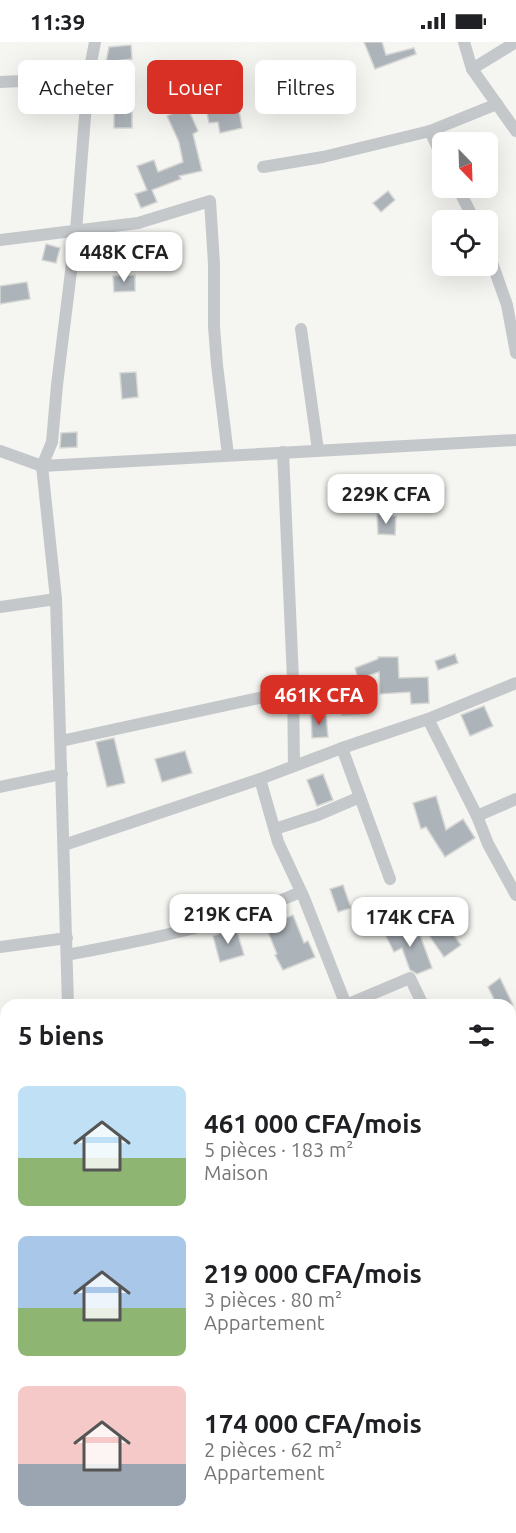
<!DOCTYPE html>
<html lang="fr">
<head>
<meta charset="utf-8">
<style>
  :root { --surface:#fff; --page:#f6f6f6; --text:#202124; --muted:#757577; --accent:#d93025 }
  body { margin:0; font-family:Ubuntu,sans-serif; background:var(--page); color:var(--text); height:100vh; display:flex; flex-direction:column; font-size:22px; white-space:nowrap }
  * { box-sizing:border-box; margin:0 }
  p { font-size:20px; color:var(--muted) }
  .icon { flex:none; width:33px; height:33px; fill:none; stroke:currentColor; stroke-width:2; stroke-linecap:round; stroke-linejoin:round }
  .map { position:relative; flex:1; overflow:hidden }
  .drawer { position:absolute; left:0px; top:957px; width:516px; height:534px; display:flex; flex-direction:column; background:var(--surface); border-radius:18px 18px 0 0; box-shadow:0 6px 24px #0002 }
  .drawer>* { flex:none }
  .banner { position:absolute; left:18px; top:18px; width:480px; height:54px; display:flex; gap:12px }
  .needle { width:39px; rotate:157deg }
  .tools { position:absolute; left:432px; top:90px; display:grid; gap:12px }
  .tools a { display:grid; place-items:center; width:66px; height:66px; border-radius:9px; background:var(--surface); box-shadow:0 6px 24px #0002; font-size:30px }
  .price { position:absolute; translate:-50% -51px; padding:0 14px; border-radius:12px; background:#fff; color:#222; font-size:20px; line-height:39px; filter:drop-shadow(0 2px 3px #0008) }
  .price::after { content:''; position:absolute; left:50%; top:36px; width:18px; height:14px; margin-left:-9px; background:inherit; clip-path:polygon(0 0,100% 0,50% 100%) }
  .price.active { background:var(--accent); color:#fff }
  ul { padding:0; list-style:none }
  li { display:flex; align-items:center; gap:18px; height:150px; padding:0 18px }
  li span { display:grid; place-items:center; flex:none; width:168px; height:120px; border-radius:9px; color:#555 }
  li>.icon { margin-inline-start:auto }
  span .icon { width:72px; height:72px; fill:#fffc; stroke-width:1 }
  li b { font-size:26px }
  h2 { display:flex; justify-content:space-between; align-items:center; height:72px; padding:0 18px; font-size:26px }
  .pill { padding:0 21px; border-radius:9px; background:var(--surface); box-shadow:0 6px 24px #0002; font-size:21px; line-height:54px }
  .pill.active { background:var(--accent); color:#fff }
  .status { display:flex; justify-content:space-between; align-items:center; height:42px; padding:0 30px; background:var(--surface); direction:ltr }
  .status svg { height:16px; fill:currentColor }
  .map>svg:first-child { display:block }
</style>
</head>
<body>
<div class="status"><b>11:39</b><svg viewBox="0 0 49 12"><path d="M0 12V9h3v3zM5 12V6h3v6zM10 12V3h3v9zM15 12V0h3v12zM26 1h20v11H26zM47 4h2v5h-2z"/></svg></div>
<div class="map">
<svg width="516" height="1491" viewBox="0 0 516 1491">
  <rect width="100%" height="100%" fill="#f5f5f1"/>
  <!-- building -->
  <g fill="#acb3b9" stroke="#d6d7d4" stroke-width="1.5">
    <path d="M 364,0 L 382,0 L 386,13 L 414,6 L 416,12 L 375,27 Z"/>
    <path d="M 131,3 L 132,17 L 106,20 L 109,5 Z"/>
    <rect x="114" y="50" width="18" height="36"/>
    <path d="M 237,56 L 242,86 L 220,91 L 218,80 L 209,81 L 205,62 Z"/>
    <path d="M 187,64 L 198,89 L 193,92 L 202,129 L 179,134 L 181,137 L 152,148 L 157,160 L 141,166 L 135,152 L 147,148 L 137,124 L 154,118 L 158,130 L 183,120 L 179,100 L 167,74 Z"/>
    <path d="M 388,149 L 395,158 L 381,170 L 373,161 Z"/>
    <path d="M 127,197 L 129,214 L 103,218 L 105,199 Z"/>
    <path d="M 46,202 L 60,206 L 56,221 L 42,218 Z"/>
    <path d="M 135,233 L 135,249 L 114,250 L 113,234 Z"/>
    <path d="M 27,240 L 30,257 L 0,262 L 0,244 Z"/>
    <path d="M 136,330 L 138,355 L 122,357 L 120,331 Z"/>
    <path d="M 77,390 L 77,405 L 60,406 L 61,391 Z"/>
    <path d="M 377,472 L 396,474 L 395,493 L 378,492 Z"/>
    <path d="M 455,612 L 458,621 L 438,628 L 435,619 Z"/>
    <path d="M 378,615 L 398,615 L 399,636 L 428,635 L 429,661 L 411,662 L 410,650 L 380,652 L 379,630 L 358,637 L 355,626 L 378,617 Z"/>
    <path d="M 357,646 L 359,672 L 342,673 L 339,647 Z"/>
    <path d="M 484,664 L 493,684 L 470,694 L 461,673 Z"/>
    <path d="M 311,673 L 326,673 L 328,695 L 312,696 Z"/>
    <path d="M 114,696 L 125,741 L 107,745 L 96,700 Z"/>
    <path d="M 185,709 L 192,731 L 162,740 L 155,717 Z"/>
    <path d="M 323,732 L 333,758 L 317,764 L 307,738 Z"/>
    <path d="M 436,754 L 446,788 L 463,777 L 475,796 L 445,815 L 426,785 L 421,787 L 413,761 Z"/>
    <path d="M 343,843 L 351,866 L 338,870 L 330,847 Z"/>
    <path d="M 293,873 L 304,901 L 308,899 L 315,915 L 283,928 L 275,913 L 277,912 L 266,885 Z"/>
    <path d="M 442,877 L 461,903 L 444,915 L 426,889 Z"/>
    <path d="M 410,880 L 417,895 L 420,893 L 432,926 L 417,932 L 410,928 L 402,906 L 394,910 L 385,892 Z"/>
    <path d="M 236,886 L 244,913 L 220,920 L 213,894 Z"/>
    <path d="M 500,936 L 513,963 L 497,963 L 488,945 Z"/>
  </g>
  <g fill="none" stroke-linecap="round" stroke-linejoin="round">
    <!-- street -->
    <g stroke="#c5c8cb" stroke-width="12">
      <path d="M 464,0 L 472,27 L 516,89"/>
      <path d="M 472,27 L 516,0"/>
      <path d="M 0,40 L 88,36"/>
      <path d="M 430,89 L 442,115"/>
      <path d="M 263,125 L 323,115 L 430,89 L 497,62"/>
      <path d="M 458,146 L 474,178"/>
      <path d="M 0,198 L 138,181 L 210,159 L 214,222 L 214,285 L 217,323 L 228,413"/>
      <path d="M 488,209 L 507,263 L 516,311"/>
      <path d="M 301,287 L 318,408"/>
      <path d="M 0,409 L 42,424 L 516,398"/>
      <path d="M 283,410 L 293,637 L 294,724"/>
      <path d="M 0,565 L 56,557"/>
      <path d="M 428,677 L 477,774 L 488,802 L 516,853"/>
      <path d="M 61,699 L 268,654 L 293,651"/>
      <path d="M 342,706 L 390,837"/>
      <path d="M 260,737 L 278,800 L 304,856 L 346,963"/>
      <path d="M 0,745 L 62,732"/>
      <path d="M 477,774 L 516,757"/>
      <path d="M 275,787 L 318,773 L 360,755"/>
      <path d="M 64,803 L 260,737 L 342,706 L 428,677 L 516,641"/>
      <path d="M 0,905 L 67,896"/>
      <path d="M 67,913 C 129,901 193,889 253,869 C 270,864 285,856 301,850"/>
      <path d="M 68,963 L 56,557 L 42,424 L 52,400 L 57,343 L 76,189 L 88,36 L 95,0"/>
      <path d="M 346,963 L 410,936 L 423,963"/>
      <path d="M 510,1039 L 516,1036"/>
      <path d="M 0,1099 L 6,1097"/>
      <path d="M 510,1204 L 516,1212"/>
      <path d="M 0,1290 L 6,1289"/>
      <path d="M 510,1330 L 516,1333"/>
      <path d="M 0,1451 L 6,1452"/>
      <path d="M 510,1463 L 516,1463"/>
      <path d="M 206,1485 L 233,1491"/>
      <path d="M 13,1491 L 14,1485"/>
      <path d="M 480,1491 L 482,1485"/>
    </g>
  </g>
</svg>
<div class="tools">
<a><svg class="needle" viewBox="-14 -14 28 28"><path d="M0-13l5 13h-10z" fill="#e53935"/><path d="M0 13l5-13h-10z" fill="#757577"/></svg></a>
<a><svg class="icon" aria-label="locate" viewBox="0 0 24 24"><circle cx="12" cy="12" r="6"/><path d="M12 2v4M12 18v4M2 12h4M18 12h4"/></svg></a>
</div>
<b class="price" style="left:124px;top:241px">448K CFA</b>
<b class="price" style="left:386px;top:483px">229K CFA</b>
<b class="price active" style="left:319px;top:684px">461K CFA</b>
<b class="price" style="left:228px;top:903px">219K CFA</b>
<b class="price" style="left:410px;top:906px">174K CFA</b>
<div class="banner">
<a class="pill">Acheter</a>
<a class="pill active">Louer</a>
<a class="pill">Filtres</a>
</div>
<section class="drawer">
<h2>5 biens<svg class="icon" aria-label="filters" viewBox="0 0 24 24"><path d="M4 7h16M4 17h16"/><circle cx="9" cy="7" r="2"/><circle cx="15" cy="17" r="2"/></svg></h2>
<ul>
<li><span style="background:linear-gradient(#bfe0f5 60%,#8fb573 0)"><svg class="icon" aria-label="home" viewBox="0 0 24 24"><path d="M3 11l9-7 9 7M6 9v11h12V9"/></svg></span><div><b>461 000 CFA/mois</b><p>5 pièces · 183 m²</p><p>Maison</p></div></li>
<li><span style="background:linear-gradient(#a9c7e8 60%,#8fb573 0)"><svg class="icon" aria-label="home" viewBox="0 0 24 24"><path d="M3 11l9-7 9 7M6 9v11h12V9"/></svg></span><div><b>219 000 CFA/mois</b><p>3 pièces · 80 m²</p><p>Appartement</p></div></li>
<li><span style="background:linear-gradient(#f6c9c9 65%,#9aa5b1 0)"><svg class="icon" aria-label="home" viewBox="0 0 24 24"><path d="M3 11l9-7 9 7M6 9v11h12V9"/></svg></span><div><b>174 000 CFA/mois</b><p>2 pièces · 62 m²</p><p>Appartement</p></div></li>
</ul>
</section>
</div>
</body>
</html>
